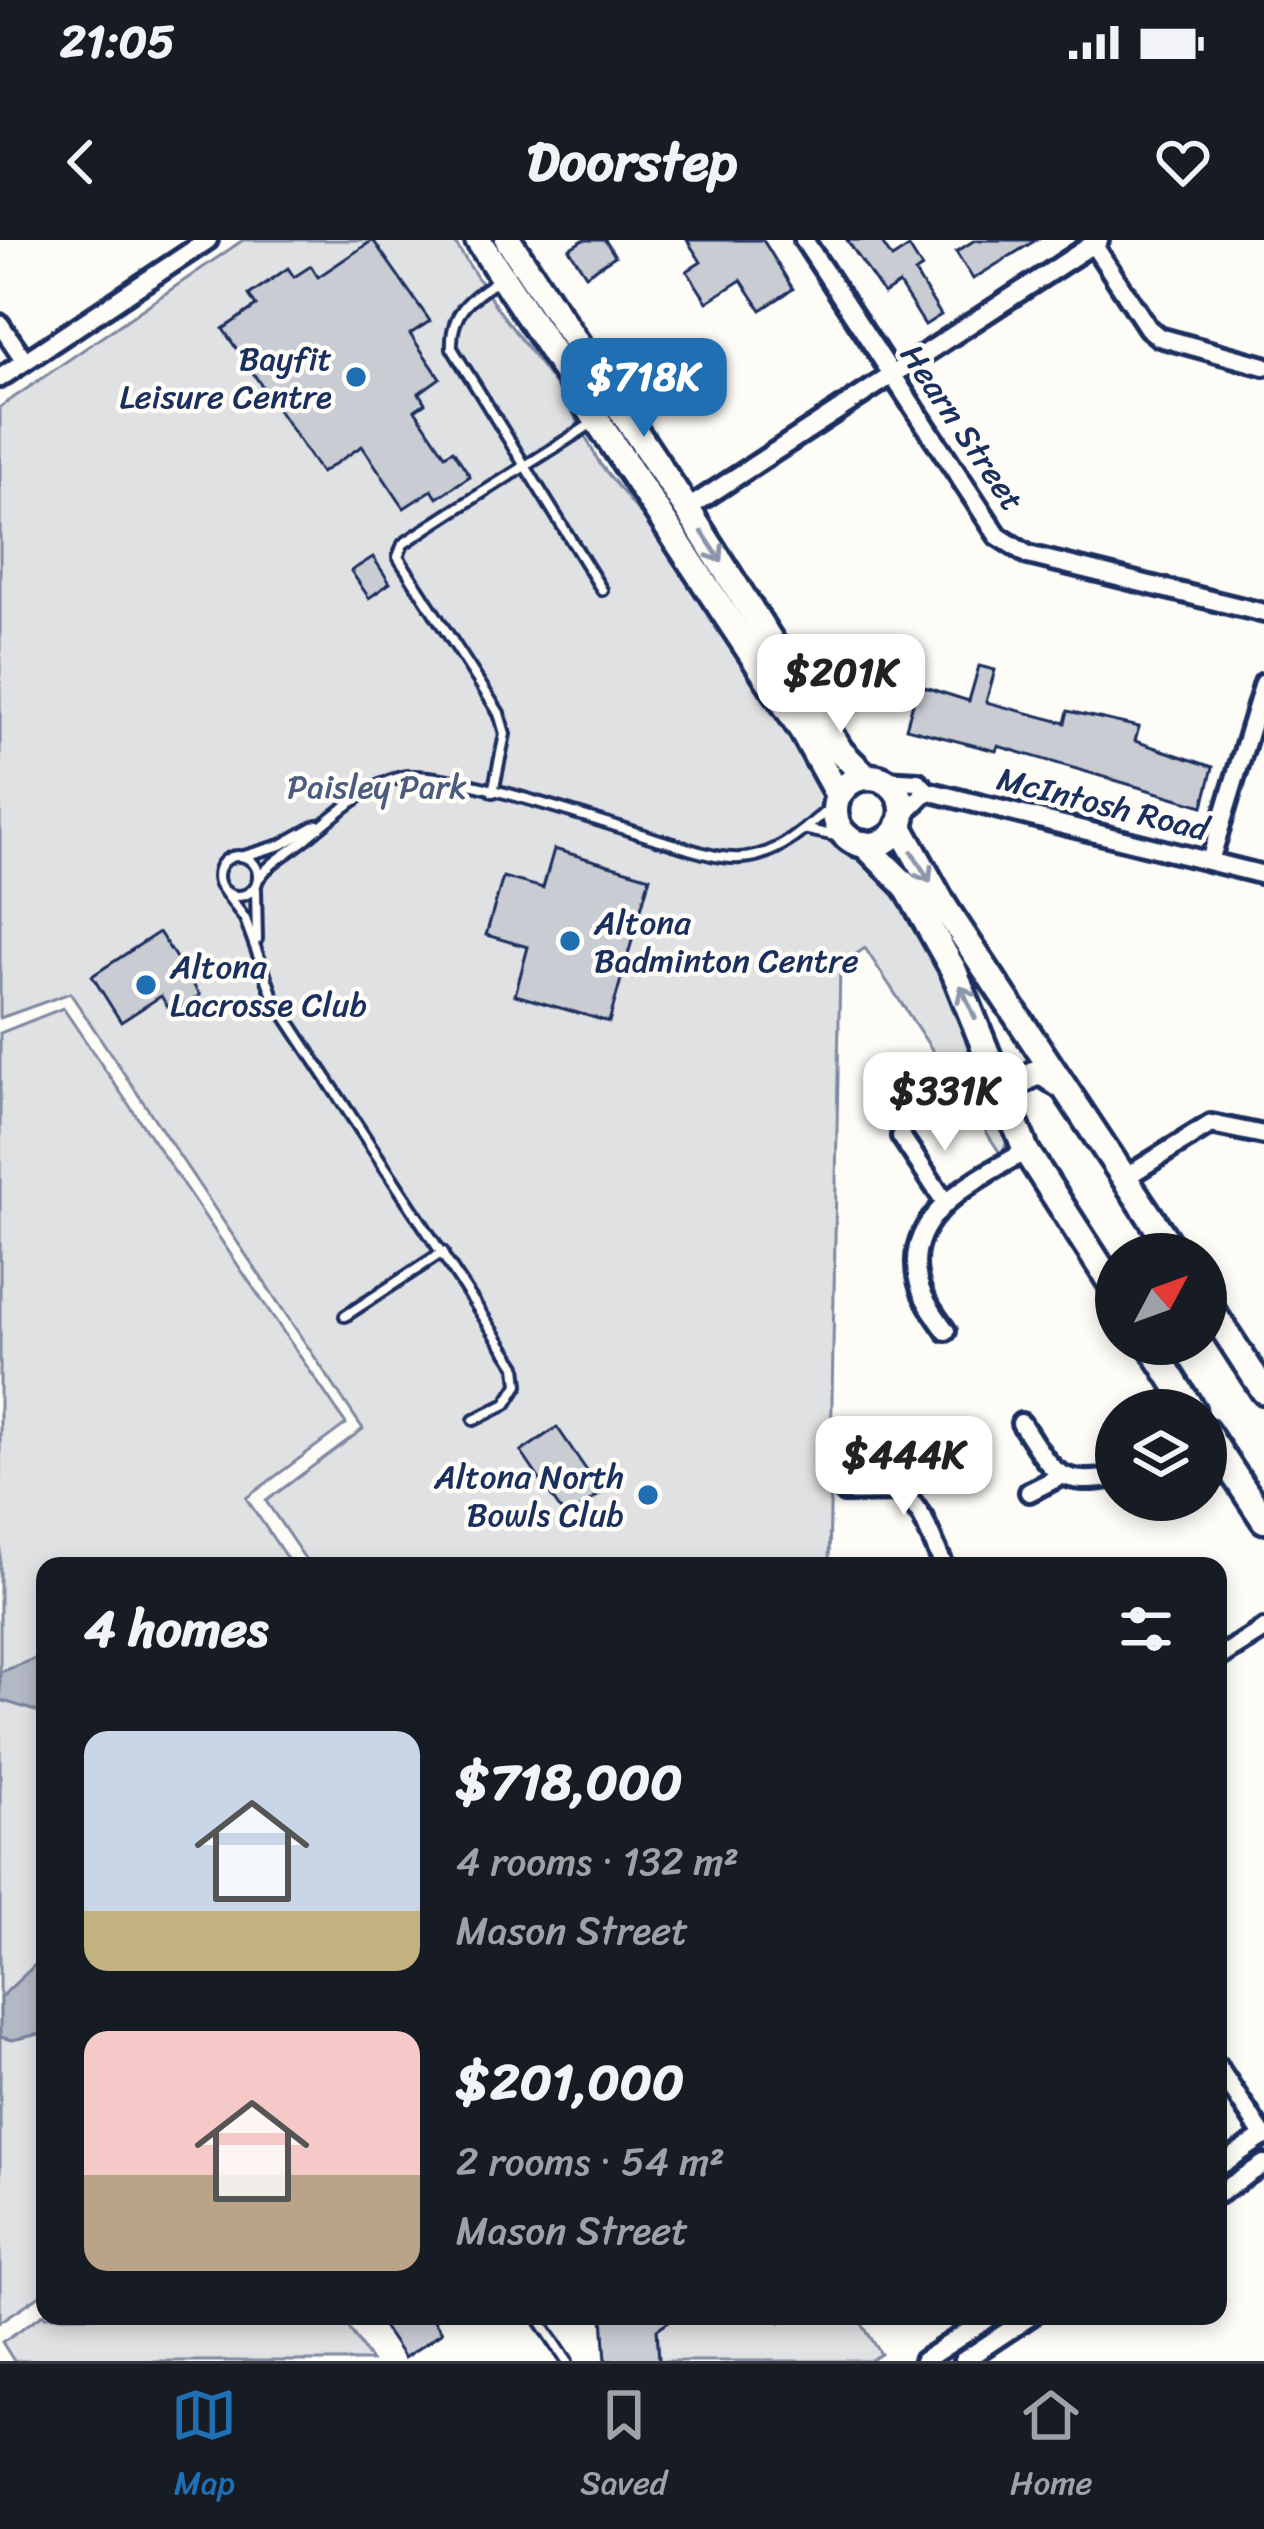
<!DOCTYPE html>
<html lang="en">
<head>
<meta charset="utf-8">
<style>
  :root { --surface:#171b24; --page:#242831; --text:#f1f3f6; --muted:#9ea1a6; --line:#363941; --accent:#1f6fb2 }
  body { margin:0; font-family:Sriracha,sans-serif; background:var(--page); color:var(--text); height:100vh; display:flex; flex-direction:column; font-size:45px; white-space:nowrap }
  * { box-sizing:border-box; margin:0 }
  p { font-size:39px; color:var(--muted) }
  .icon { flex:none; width:66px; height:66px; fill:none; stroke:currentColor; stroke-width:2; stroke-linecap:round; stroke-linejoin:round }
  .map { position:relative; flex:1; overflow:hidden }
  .side { position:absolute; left:36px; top:1317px; width:1191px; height:768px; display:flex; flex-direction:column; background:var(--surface); border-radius:24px; box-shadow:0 6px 18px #0003 }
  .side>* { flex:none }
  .needle { width:78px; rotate:49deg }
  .fabs { position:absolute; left:1095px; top:993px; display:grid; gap:24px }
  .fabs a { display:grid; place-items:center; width:132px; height:132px; border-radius:50%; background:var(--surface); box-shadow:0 6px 18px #0003; font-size:60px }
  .price { position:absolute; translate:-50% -102px; padding:0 27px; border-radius:24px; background:#fff; color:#222; font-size:39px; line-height:78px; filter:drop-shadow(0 3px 6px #0008) }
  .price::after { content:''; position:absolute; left:50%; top:72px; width:36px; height:27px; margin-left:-18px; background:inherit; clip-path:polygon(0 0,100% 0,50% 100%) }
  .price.selected { background:var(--accent); color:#fff }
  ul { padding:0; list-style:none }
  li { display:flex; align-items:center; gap:36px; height:300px; padding:0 48px }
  li span { display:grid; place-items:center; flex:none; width:336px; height:240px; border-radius:24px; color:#555 }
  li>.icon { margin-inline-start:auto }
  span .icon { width:144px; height:144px; fill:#fffc; stroke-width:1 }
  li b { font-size:51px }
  h2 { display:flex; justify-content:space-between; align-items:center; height:144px; padding:0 48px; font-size:51px }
  .status { display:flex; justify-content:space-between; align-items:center; height:84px; padding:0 60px; background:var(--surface); direction:ltr }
  .status svg { height:33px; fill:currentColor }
  header { display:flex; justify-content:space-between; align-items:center; height:156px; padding:0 48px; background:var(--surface); font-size:54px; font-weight:700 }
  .menu { display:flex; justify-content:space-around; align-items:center; height:168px; border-top:3px solid var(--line); background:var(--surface); font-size:33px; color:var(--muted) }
  .menu a { display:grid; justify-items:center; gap:6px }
  .menu .selected { color:var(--accent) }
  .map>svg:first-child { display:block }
</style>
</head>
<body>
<div class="status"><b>21:05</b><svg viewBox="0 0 49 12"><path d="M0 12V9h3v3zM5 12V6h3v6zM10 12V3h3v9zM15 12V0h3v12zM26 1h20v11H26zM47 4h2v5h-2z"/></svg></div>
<header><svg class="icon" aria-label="back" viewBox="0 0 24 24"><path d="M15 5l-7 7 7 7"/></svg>Doorstep<svg class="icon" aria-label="heart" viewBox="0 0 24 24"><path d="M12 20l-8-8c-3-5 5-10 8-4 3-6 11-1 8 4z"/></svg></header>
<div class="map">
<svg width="1264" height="2121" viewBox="0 0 1264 2121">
  <rect width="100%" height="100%" fill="#fdfcf7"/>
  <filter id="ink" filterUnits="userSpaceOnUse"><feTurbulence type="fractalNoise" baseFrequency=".00833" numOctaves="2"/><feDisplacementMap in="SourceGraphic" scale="24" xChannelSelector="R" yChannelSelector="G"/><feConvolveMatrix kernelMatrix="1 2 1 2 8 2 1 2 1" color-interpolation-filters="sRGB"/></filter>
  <g filter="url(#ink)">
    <!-- green -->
    <g fill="#e0e1e3" stroke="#7e88a0" stroke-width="3">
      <path d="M 243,0 L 453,0 L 495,65 L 565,158 L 600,224 L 642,276 L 745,430 L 756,437 L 828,553 L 828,564 L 810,576 L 821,598 L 862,611 L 893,649 L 956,758 L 1008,898 L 1002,916 L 865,708 L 840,725 L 829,1326 L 310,1326 L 266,1261 L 363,1189 L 70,753 L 0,778 L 0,167 Z"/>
      <path d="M 63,768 L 346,1184 L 246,1258 L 292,1326 L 45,1326 L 45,2052 L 0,2082 L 0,793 Z"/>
      <path d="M 45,2073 L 45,2076 L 341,2076 L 371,2121 L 14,2121 L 2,2102 Z"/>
      <path d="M 676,2076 L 776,2076 L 781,2082 L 790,2076 L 857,2076 L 881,2114 L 870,2121 L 659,2121 L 657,2089 Z"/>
    </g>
    <!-- water -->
    <g fill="#b3b8c5" stroke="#76819c" stroke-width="3">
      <path d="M 45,1415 L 45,1474 L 0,1460 L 0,1432 Z"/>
      <path d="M 45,1702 L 45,1793 L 12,1800 L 0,1797 L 0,1758 L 38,1722 L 37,1705 Z"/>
    </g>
    <!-- building -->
    <g fill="#c9ccd3" stroke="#1b2f5e" stroke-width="3">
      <path d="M 373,0 L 430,81 L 410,94 L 440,138 L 419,153 L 425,163 L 415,170 L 445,215 L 453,210 L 470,236 L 437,258 L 432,250 L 404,268 L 362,206 L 321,233 L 223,89 L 256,66 L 249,55 L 288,28 L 294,37 L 311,26 L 318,37 Z"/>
      <path d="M 583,0 L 605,0 L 615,16 L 586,35 L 569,9 Z"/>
      <path d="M 687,0 L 763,0 L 793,49 L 761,70 L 741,40 L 707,62 L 687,31 L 701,22 Z"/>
      <path d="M 847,0 L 880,0 L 892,18 L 909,7 L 922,28 L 915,33 L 941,75 L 925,85 L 899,44 L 884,54 Z"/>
      <path d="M 975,0 L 1036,0 L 973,39 L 956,12 Z"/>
      <path d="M 373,317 L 390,343 L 369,358 L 351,331 Z"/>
      <path d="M 979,426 L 995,430 L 986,462 L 1065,483 L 1068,471 L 1139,487 L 1135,501 L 1213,527 L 1203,566 L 998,506 L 996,511 L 906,488 L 918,445 L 969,461 Z"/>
      <path d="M 554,609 L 650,637 L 609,782 L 515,755 L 528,707 L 486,695 L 503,637 L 543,648 Z"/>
      <path d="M 159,692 L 200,755 L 172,773 L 161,756 L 121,782 L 92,736 Z"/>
      <path d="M 557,1187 L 602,1253 L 566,1278 L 521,1212 Z"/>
      <path d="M 376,2076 L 431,2076 L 442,2092 L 404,2118 Z"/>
      <path d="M 603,2076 L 676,2076 L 657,2089 L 659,2121 L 606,2121 Z"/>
    </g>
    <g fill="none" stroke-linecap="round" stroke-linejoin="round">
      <defs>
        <g id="lane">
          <path d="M 501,38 C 473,57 450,70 452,108 L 602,350"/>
          <path d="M 493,552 L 505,494 L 499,473 L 398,317 L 403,304 C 466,261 531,224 594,182"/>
          <path d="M 808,590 L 850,599"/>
          <circle cx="238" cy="636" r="20"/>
          <path d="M 244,616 L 281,605 L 317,585"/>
          <path d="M 259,638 C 272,620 291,612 308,597 C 335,575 366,546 401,537 C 443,527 610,585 660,600 C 692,609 726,625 759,615 C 790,606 811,583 835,564"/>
          <path d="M 256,649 L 257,699"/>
          <path d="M 225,652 L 245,679 L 274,759 L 516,1126 L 518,1145 L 506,1164 L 474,1180"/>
          <path d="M 345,1076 L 443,1012"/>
          <path d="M 537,2076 L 567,2121"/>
        </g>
        <g id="street">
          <path d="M 804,0 L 998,296 L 1028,315 L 1264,373"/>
          <path d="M 1093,4 L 1148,88 L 1159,97 L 1264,126"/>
          <path d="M 0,84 L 25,121"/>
          <path d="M 0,138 L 208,0"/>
          <path d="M 687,269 L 1099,0"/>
          <path d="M 884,540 L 918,542 L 927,551 L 1264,635"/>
          <path d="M 902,576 L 927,551"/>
          <path d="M 1210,621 L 1264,443"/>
          <path d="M 901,896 L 945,962"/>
          <path d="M 1126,937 L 1211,884 L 1264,895"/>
          <path d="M 946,1091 C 937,1078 926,1064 921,1050 C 895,978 975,940 1026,911"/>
          <path d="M 1021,1183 C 1052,1230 1056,1248 1116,1237"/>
          <path d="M 904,1251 L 923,1278 L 944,1326"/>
          <path d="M 844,1252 L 904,1251 L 932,1224"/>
          <path d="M 1029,1252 L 1059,1237"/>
          <path d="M 1218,1418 L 1264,1389"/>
          <path d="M 1218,1827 L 1264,1897"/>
          <path d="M 1218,1927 L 1264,1896"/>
          <path d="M 1218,1954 L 1264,1924"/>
          <path d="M 923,2121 L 992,2076"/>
          <path d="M 963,2121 L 1031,2076"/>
        </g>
        <g id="secondary">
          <path d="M 478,0 L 803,492 L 838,555"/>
          <path d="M 508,0 L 687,269 L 841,512 L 866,537"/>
          <circle cx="869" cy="571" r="34"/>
          <path d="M 899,585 L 945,668 L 1175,1014"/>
          <path d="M 864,604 L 906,646 L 954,731 L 1026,911 L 1116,1051"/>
          <path d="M 1005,862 L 1010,848 L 1033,834 L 1043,833 L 1062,846"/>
          <path d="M 1206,1062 L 1264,1151"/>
          <path d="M 1150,1104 L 1192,1170"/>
          <path d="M 1206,1192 L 1264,1280"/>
        </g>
      </defs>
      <!-- lane casing -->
      <use href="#lane" stroke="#1b2f5e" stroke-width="16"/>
      <!-- street casing -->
      <use href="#street" stroke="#1b2f5e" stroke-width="26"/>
      <!-- secondary casing -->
      <use href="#secondary" stroke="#1b2f5e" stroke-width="33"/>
      <!-- lane -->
      <use href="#lane" stroke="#fdfcf7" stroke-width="8"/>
      <!-- street -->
      <use href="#street" stroke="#fdfcf7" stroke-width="16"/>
      <!-- secondary -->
      <use href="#secondary" stroke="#fdfcf7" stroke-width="24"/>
    </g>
    <!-- one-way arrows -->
    <defs><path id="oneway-shaft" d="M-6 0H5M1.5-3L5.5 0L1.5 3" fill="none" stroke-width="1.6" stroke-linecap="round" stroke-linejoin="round" transform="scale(3)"/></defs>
    <g stroke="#8c96aa">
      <use href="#oneway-shaft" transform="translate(712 307) rotate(57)"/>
      <use href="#oneway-shaft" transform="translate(921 627) rotate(59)"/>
      <use href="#oneway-shaft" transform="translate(968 762) rotate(-114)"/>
    </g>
  </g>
  <!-- markers -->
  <g fill="#1f6fb2" stroke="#fdfcf7" stroke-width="4.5">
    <circle cx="356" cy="137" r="12"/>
    <circle cx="570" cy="701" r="12"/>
    <circle cx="146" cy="745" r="12"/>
    <circle cx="648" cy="1255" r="12"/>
  </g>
  <g text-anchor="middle" stroke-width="9" stroke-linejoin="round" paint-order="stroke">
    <!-- poi labels -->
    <g font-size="33" fill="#1b2f5e" stroke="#fdfcf7" text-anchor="end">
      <text x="332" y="130">Bayfit<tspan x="332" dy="38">Leisure Centre</tspan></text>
      <text x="594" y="694" text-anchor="start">Altona<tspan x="594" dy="38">Badminton Centre</tspan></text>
      <text x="170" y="738" text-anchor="start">Altona<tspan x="170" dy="38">Lacrosse Club</tspan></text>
      <text x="624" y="1248">Altona North<tspan x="624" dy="38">Bowls Club</tspan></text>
    </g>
    <!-- street labels -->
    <g font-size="33" fill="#1b2f5e" stroke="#fdfcf7">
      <text transform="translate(963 187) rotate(56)" y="12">Hearn Street</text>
      <text transform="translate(1103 563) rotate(14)" y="12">McIntosh Road</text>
    </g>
    <!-- park labels -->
    <g font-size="33" fill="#4c5c7f" stroke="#fdfcf7">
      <text x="377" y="558">Paisley Park</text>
    </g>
  </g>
</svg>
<div class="fabs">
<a><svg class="needle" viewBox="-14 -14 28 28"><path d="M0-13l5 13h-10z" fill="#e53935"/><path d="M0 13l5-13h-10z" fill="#9ea1a6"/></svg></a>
<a><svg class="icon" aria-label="layers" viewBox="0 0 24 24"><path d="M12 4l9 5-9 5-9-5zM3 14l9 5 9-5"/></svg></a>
</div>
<b class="price selected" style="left:644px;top:200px">$718K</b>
<b class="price" style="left:841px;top:496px">$201K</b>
<b class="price" style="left:945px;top:914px">$331K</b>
<b class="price" style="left:904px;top:1278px">$444K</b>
<section class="side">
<h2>4 homes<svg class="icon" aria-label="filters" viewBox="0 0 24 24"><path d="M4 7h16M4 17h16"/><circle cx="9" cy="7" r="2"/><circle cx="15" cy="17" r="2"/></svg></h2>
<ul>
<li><span style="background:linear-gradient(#c9d6e8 75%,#c2b280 0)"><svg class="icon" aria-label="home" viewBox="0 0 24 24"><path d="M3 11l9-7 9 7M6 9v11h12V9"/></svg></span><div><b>$718,000</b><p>4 rooms · 132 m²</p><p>Mason Street</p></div></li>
<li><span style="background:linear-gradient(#f6c9c9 60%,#b9a48a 0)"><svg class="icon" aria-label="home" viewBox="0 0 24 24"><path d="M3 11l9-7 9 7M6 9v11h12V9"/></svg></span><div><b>$201,000</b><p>2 rooms · 54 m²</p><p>Mason Street</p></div></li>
</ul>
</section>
</div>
<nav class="menu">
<a class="selected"><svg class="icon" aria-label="map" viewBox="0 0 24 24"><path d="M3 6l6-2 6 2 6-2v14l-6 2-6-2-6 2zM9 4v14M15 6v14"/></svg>Map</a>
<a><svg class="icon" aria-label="saved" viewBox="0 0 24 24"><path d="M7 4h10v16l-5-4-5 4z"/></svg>Saved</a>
<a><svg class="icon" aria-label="home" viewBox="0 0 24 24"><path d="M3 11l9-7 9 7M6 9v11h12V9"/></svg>Home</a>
</nav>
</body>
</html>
